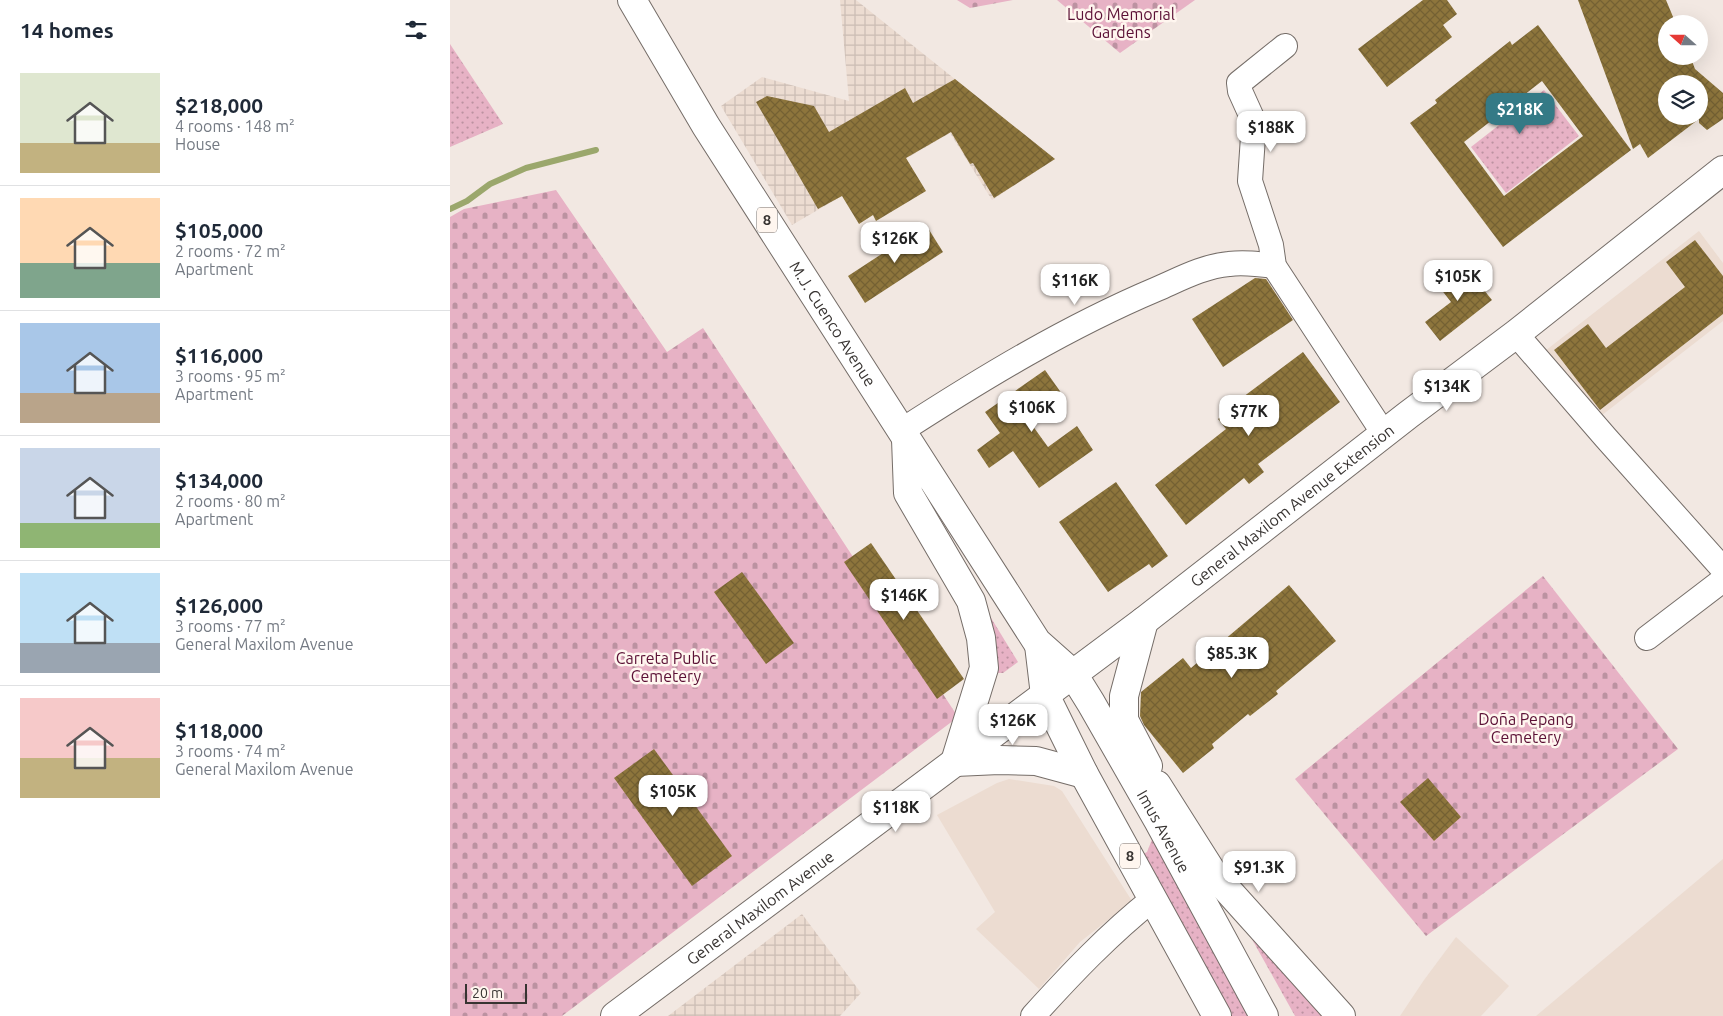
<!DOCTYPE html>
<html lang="en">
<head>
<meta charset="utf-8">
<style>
  :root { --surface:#fff; --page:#f2f2f3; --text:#1f2937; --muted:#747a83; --line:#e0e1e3; --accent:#347a86 }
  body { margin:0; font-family:Ubuntu,sans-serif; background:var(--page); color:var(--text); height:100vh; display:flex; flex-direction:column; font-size:19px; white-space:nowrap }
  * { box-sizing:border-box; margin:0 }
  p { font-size:16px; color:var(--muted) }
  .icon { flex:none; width:28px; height:28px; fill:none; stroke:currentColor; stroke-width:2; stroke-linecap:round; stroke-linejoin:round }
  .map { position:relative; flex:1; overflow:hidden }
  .details { display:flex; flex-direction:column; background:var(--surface); width:450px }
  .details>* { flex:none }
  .needle { width:32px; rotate:291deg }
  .tools { position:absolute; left:1208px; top:15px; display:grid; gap:10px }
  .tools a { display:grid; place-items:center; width:50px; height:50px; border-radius:50%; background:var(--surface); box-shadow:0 5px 20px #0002; font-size:25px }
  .scale { position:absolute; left:15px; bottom:12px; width:62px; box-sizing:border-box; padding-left:5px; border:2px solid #383432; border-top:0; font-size:14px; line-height:18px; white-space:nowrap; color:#383432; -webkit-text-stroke:4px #fff6ef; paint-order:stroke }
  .price { position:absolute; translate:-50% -42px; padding:0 11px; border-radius:10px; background:#fff; color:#222; font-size:16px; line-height:32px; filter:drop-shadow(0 1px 2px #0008) }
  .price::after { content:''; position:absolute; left:50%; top:30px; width:15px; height:11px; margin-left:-8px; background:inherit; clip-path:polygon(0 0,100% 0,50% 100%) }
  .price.active { background:var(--accent); color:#fff }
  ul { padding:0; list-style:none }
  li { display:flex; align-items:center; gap:15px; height:125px; padding:0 20px }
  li+li { border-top:1px solid var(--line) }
  li span { display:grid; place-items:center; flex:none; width:140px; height:100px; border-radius:0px; color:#555 }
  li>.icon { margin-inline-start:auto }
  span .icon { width:60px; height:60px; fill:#fffc; stroke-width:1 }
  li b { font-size:21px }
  h2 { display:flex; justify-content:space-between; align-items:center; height:60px; padding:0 20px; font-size:21px }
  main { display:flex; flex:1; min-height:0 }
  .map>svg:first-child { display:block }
</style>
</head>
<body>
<main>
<section class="details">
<h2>14 homes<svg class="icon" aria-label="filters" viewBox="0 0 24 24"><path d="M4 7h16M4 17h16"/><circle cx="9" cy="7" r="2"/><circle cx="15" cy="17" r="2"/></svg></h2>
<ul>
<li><span style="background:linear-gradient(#dfe7d0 70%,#c2b280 0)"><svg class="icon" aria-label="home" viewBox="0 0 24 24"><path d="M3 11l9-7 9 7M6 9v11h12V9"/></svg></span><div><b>$218,000</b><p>4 rooms · 148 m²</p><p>House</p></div></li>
<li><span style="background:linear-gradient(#ffd9b3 65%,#7fa58c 0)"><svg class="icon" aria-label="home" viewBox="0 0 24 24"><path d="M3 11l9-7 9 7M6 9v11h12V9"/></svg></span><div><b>$105,000</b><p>2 rooms · 72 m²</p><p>Apartment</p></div></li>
<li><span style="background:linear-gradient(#a9c7e8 70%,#b9a48a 0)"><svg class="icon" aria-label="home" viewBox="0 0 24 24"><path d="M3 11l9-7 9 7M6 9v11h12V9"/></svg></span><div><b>$116,000</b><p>3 rooms · 95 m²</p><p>Apartment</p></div></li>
<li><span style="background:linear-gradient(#c9d6e8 75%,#8fb573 0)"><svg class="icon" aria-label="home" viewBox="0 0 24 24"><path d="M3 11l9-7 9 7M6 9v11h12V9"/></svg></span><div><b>$134,000</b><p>2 rooms · 80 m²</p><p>Apartment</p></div></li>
<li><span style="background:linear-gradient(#bfe0f5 70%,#9aa5b1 0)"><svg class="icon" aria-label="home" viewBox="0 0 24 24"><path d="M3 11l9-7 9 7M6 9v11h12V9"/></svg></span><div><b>$126,000</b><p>3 rooms · 77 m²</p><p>General Maxilom Avenue</p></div></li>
<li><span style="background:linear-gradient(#f6c9c9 60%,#c2b280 0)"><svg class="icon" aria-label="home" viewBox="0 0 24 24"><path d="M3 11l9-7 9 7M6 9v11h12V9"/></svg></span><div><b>$118,000</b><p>3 rooms · 74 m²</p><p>General Maxilom Avenue</p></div></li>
</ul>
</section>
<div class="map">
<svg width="1273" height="1016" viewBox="0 0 1273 1016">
  <defs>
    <pattern id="industrial-grid" width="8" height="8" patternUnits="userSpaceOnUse" patternTransform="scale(1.25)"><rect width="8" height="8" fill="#ecdcd1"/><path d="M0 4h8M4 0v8" fill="none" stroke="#cbbdb4"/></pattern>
    <pattern id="grass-dots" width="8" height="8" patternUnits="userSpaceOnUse" patternTransform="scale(1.25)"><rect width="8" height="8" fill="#e7b2c5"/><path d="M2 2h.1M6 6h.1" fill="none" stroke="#bc92a1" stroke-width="1.8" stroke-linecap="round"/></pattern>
    <pattern id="cemetery-stones" width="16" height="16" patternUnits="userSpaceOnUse" patternTransform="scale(1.25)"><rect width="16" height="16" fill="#e7b2c5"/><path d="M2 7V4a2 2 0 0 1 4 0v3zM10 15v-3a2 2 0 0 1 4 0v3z" fill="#bc92a1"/></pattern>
    <pattern id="building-cross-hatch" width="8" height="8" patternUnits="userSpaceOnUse" patternTransform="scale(1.25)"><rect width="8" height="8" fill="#8d753c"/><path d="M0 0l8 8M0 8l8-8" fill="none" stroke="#746133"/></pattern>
  </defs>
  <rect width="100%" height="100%" fill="#f2e8e2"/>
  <!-- built -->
  <g fill="#ecdcd1">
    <path d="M 1249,231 L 1273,263 L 1273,321 L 1147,419 L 1095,351 Z"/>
    <path d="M 559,779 L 604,786 L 612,791 L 682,901 L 630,942 L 589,989 L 526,929 L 545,912 L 487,815 L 547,783 Z"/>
    <path d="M 1273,859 L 1273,1016 L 1086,1016 Z"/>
    <path d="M 1006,937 L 1059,986 L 1031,1016 L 950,1016 L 974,980 Z"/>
  </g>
  <!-- industrial -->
  <g fill="url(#industrial-grid)">
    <path d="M 390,0 L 406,0 L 605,159 L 542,200 L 500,133 L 342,225 L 271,106 L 312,77 L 399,101 Z"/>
    <path d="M 352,914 L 411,993 L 390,1016 L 218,1016 Z"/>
  </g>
  <!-- grass -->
  <g fill="url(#grass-dots)">
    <path d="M 0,44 L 53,124 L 0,147 Z"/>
    <path d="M 1094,90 L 1129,136 L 1056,193 L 1021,147 Z"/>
    <path d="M 538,613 L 568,662 L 553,673 L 548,673 Z"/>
    <path d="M 709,822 L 822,1016 L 767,1016 L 682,860 L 697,852 Z"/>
    <path d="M 770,882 L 878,1016 L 845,1016 Z"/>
  </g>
  <!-- cemetery -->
  <g fill="url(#cemetery-stones)">
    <path d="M 507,0 L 563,0 L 520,8 Z"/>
    <path d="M 607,0 L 745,0 L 670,53 Z"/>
    <path d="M 106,190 L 217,352 L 253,328 L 508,717 L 112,1016 L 0,1016 L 0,217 L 14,209 Z"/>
    <path d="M 1093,576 L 1228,749 L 976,936 L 845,779 Z"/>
  </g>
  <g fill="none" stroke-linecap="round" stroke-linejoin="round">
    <!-- stream -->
    <path stroke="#9ba76c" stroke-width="6" d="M 0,209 L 17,201 L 40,184 L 76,168 L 146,150"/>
  </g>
  <!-- building -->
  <g fill="url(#building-cross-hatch)" fill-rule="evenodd">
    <path d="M 973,0 L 997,0 L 1007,14 L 993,25 L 1002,37 L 937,87 L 908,49 Z"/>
    <path d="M 1128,0 L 1216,0 L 1226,24 L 1216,24 L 1216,56 L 1240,56 L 1245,69 L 1273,93 L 1273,119 L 1257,130 L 1249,123 L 1249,119 L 1198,158 L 1190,144 L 1183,149 ZM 1216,84 L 1249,84 L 1249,116 L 1216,116 Z"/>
    <path d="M 1088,25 L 1181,150 L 1053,247 L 960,123 L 987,103 L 985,100 L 1060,41 L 1062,45 ZM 1092,81 L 1133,136 L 1054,196 L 1014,142 Z"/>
    <path d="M 505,79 L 605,159 L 544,198 L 523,163 L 520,164 L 501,132 L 456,158 L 476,191 L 426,221 L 423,215 L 409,224 L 392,196 L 368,209 L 306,102 L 317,96 L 364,106 L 379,132 L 455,88 L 463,103 Z"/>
    <path d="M 476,225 L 493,252 L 415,303 L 398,276 Z"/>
    <path d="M 1245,240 L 1273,276 L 1273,314 L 1150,410 L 1104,350 L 1138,324 L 1156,348 L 1235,287 L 1216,262 Z"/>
    <path d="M 1013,264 L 1042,300 L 990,341 L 975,322 L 1001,302 L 987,284 Z"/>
    <path d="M 805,278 L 816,279 L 843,320 L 773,367 L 742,319 Z"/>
    <path d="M 853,352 L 890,402 L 808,464 L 814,472 L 799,484 L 794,478 L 736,525 L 705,485 L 776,429 L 768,419 L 795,399 L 793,397 Z"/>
    <path d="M 595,370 L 612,394 L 577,418 L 598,447 L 627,426 L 643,450 L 589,488 L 563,451 L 539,468 L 527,450 L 550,433 L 535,412 Z"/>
    <path d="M 666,482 L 718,556 L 702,568 L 699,564 L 658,592 L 609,522 Z"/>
    <path d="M 421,543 L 514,679 L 487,699 L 394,562 Z"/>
    <path d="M 292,572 L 344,643 L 316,664 L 264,592 Z"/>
    <path d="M 839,585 L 886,641 L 826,691 L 828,694 L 800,716 L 798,714 L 762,744 L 764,748 L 733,773 L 694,725 L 690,716 L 691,692 L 733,658 L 741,668 Z"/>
    <path d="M 204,749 L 282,856 L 242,886 L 164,778 Z"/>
    <path d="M 978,778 L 1011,817 L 984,841 L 950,802 Z"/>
  </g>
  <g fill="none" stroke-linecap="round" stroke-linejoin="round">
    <defs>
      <g id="minor">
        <path d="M 835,46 L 789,83 L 790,91 L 804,122 L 800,181 L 821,245 L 824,266 L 934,434"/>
        <path d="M 1066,334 L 1156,438 L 1273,569"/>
        <path d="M 451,431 C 533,378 617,327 707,289 C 730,279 754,266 779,264 C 794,262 809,264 824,266"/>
        <path d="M 1197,638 L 1273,580"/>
        <path d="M 583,1016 C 621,974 659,934 703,899"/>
      </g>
      <g id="secondary">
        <path d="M 707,785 L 764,875 L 891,1016"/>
        <path id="s1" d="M 165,1016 L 694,621 L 958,415 L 1066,334 L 1273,170"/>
      </g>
      <g id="primary">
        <path id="s2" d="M 182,0 L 256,126 L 587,642 L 623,674 L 641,703 L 709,822 L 814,1016"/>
        <path d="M 456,439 L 458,493 L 521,601 L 531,638 L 534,668 L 505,762 L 549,760 L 586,761 L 634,774"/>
        <path d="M 694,621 L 674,696 L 674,720 L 698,766"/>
        <path d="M 589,645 L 595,695 L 634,774 L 767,1016"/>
      </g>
    </defs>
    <!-- minor casing -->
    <use href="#minor" stroke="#756d68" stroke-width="26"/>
    <!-- secondary casing -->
    <use href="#secondary" stroke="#756d68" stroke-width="30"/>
    <!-- primary casing -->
    <use href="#primary" stroke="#756d68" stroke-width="30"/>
    <!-- minor -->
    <use href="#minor" stroke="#fff" stroke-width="24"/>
    <!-- secondary -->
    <use href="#secondary" stroke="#fff" stroke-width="28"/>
    <!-- primary -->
    <use href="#primary" stroke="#fff" stroke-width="28"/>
  </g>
  <g text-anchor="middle" stroke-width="5" stroke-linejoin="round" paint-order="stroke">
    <!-- shield labels -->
    <g fill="#fff6ef" stroke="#746e6b" stroke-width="1">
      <rect x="307" y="207.5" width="20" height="25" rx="4"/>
      <rect x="670" y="843.5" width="20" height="25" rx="4"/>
    </g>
    <g font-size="15" font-weight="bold" fill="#383432">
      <text x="317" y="225">8</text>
      <text x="680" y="861">8</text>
    </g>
    <!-- park labels -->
    <g font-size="16" fill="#5b1035" stroke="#fff6ef">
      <text x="671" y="20">Ludo Memorial<tspan x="671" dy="18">Gardens</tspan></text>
      <text x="216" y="664">Carreta Public<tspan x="216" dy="18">Cemetery</tspan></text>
      <text x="1076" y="725">Doña Pepang<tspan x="1076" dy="18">Cemetery</tspan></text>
    </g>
    <!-- street labels -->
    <g font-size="16" fill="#383432" stroke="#fff6ef">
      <text dy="6" stroke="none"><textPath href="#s2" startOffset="381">M.J. Cuenco Avenue</textPath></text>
      <text dy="6" stroke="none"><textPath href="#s1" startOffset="848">General Maxilom Avenue Extension</textPath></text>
      <text dy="6" stroke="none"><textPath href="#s2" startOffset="989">Imus Avenue</textPath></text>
      <text dy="6" stroke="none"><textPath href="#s1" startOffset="181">General Maxilom Avenue</textPath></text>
    </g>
  </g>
</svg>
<div class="tools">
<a><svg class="needle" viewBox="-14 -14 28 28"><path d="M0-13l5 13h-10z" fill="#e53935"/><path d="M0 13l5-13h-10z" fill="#747a83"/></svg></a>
<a><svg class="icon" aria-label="layers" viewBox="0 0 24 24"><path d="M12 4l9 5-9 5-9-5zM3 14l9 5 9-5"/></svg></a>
</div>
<div class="scale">20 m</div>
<b class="price active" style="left:1070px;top:135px">$218K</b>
<b class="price" style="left:821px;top:153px">$188K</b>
<b class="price" style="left:445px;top:264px">$126K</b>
<b class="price" style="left:1008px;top:302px">$105K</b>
<b class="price" style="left:625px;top:306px">$116K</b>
<b class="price" style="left:997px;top:412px">$134K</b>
<b class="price" style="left:582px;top:433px">$106K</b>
<b class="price" style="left:799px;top:437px">$77K</b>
<b class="price" style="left:454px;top:621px">$146K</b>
<b class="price" style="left:782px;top:679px">$85.3K</b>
<b class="price" style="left:563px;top:746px">$126K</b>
<b class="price" style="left:223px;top:817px">$105K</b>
<b class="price" style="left:446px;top:833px">$118K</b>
<b class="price" style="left:809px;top:893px">$91.3K</b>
</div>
</main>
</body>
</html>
